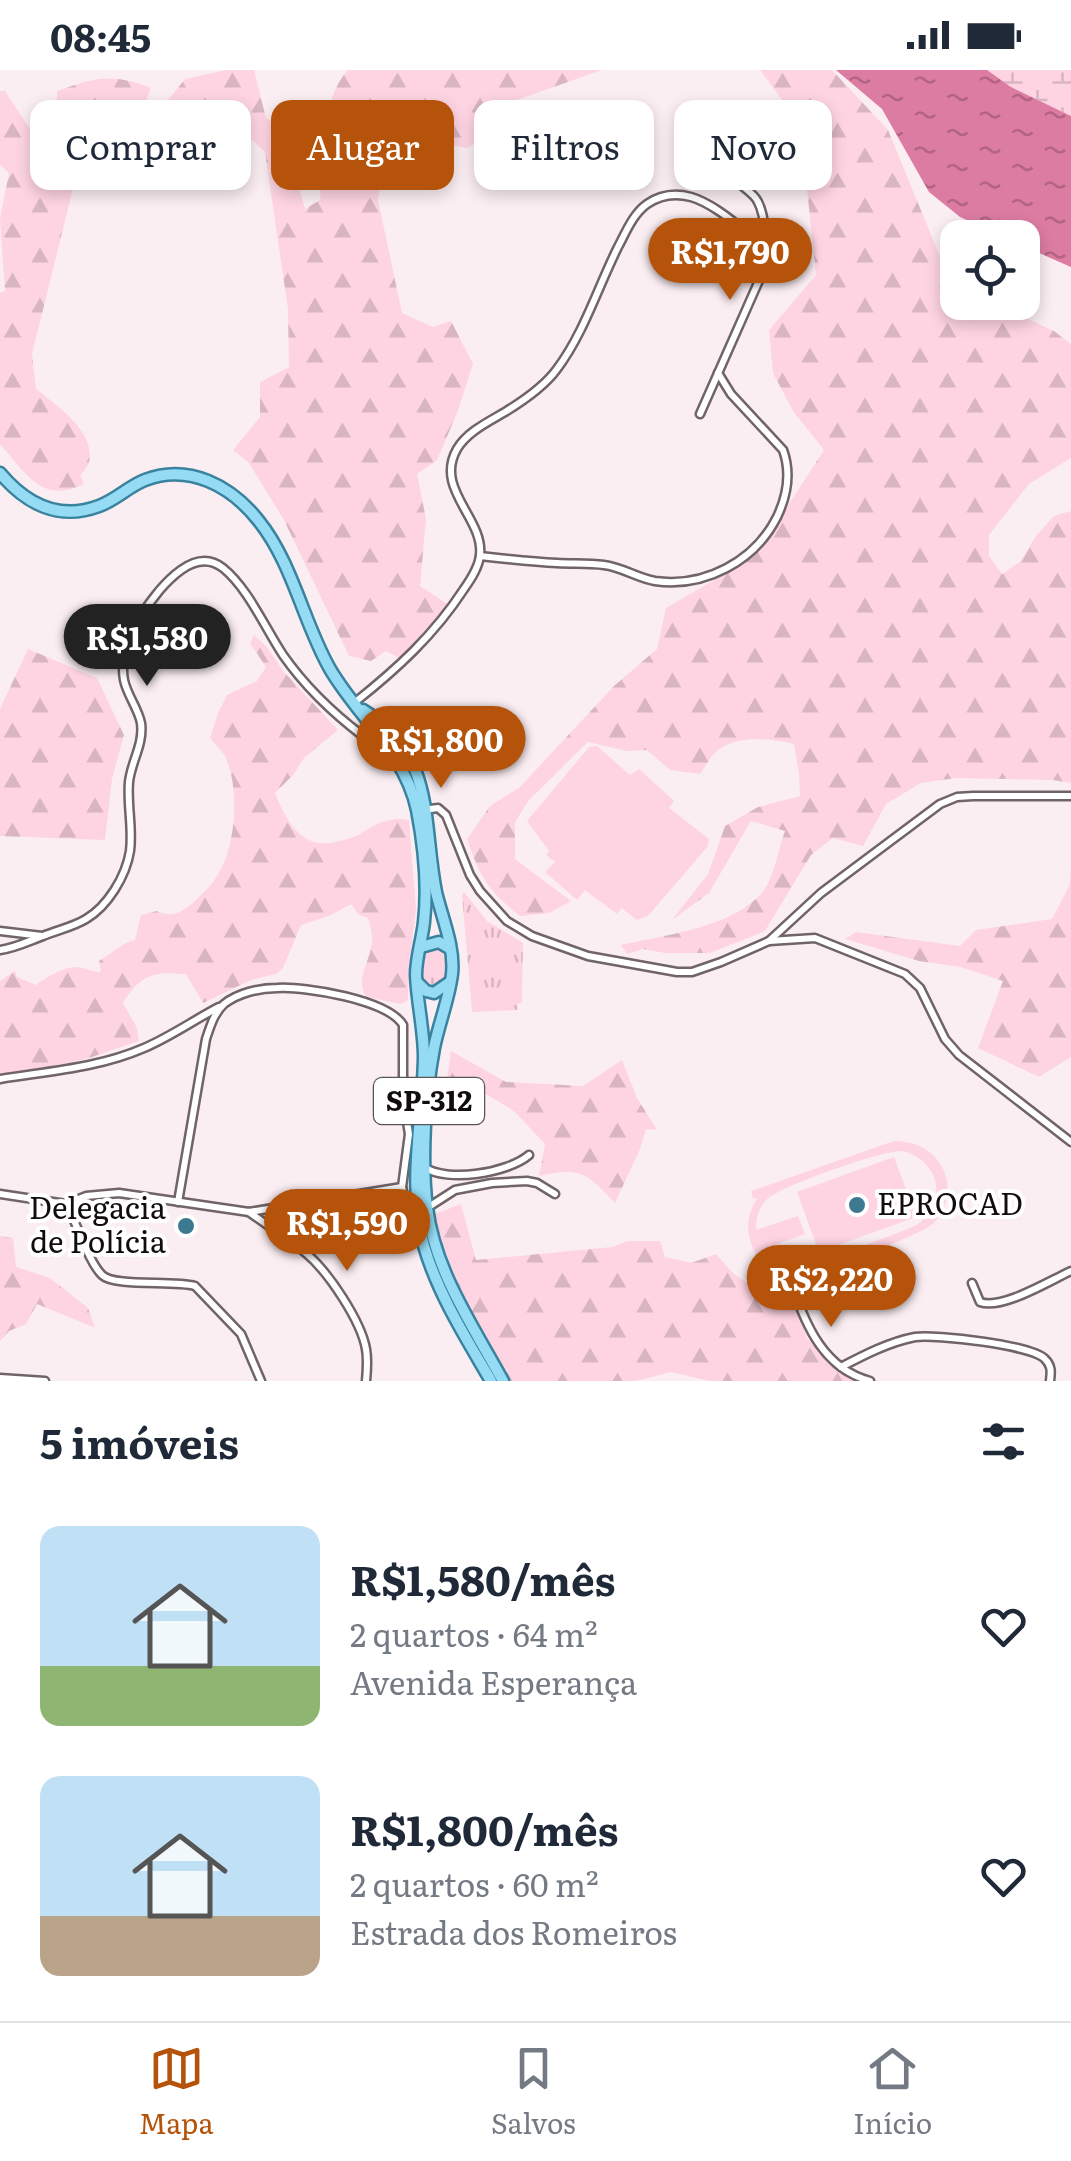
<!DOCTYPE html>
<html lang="pt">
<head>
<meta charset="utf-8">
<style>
  :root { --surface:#fff; --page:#f6f6f7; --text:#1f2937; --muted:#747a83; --line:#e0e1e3; --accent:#b45309 }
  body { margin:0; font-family:Literata,serif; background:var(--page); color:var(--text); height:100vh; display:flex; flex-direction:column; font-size:38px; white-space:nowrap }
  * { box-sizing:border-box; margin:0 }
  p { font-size:32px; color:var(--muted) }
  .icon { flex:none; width:55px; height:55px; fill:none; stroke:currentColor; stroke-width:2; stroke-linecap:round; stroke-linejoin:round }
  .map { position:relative; height:1311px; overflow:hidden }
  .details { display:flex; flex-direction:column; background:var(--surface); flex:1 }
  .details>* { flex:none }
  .banner { position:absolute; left:30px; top:30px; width:1012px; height:90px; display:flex; gap:20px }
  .fabs { position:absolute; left:940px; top:150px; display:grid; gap:20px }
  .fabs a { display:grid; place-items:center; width:100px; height:100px; border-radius:20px; background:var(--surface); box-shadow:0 5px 15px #0003; font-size:50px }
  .price { position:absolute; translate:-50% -85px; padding:0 22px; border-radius:35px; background:var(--accent); color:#fff; font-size:32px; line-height:65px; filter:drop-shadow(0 2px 5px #0008) }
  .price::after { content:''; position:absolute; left:50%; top:60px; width:30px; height:22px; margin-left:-15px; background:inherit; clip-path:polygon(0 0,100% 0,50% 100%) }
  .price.active { background:#222; color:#fff }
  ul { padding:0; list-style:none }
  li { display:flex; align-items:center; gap:30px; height:250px; padding:0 40px }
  li span { display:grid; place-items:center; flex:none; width:280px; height:200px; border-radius:20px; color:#555 }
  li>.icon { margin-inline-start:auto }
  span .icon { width:120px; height:120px; fill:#fffc; stroke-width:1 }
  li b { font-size:42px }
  h2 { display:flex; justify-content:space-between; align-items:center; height:120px; padding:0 40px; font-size:42px }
  .tag { padding:0 35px; border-radius:20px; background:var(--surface); box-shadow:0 5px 15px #0003; font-size:35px; line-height:90px }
  .tag.active { background:var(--accent); color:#fff }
  .status { display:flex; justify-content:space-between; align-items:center; height:70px; padding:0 50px; background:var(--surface); direction:ltr }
  .status svg { height:28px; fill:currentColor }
  .tabs { display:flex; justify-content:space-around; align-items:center; height:140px; border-top:2px solid var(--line); background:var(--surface); font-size:28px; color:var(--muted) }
  .tabs a { display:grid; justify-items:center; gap:5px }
  .tabs .active { color:var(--accent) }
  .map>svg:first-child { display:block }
</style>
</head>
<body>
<div class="status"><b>08:45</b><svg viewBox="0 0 49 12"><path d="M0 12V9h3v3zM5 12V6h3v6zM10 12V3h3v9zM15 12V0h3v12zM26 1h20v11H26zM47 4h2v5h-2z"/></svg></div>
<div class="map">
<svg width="1071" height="1311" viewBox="0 0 1071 1311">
  <defs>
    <pattern id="grass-tufts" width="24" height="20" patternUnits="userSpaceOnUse" patternTransform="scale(2.5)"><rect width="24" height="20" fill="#fed4e2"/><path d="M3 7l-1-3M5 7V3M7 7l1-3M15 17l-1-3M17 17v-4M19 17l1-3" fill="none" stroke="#d9b5c1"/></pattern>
    <pattern id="forest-firs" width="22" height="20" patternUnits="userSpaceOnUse" patternTransform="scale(2.5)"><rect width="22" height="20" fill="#fed4e2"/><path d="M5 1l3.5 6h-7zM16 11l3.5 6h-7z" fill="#d9b5c1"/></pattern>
    <pattern id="wetland-marsh" width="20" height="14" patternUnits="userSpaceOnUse" patternTransform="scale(2.5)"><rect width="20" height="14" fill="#fed4e2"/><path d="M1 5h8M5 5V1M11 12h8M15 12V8" fill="none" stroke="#d9b5c1"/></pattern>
    <pattern id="water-ripples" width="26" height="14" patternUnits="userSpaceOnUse" patternTransform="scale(2.5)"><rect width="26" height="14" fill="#dd7ca2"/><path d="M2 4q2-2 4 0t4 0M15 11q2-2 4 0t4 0" fill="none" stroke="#b26482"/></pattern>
  </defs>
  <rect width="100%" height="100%" fill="#fbeef2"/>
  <!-- grass -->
  <g fill="url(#grass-tufts)">
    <path d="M 464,822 L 487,851 L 523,873 L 522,933 L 518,933 L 517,940 L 472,942 L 462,825 Z"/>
    <path d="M 429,877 L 439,877 C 448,887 447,903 443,915 L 429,920 L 420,910 L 422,884 Z"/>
  </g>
  <!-- forest -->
  <g fill="url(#forest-firs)">
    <path d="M 226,0 L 254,0 L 266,48 L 282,59 L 305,139 L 320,130 C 323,90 320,30 348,0 L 602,0 L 502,35 L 493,64 L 467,78 L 418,68 L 396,74 L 383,93 L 378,130 L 402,243 L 433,257 L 451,251 L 473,294 L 457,343 L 437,390 L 417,404 L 426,449 L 420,516 L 449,535 L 399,588 L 386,581 L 371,591 L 349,586 L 284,450 L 249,393 L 233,380 L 260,347 L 260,312 L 289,297 L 288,239 L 265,82 L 252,70 L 101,62 L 83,78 L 32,284 L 36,319 C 56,335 96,361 89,392 C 88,397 83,401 80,406 L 84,414 C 41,435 26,403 0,374 L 0,223 L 5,221 L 0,149 L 9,103 L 0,95 L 0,21 L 5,21 L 32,62 L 45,58 L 57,36 L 57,21 C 96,7 112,3 151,18 L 142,41 L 157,44 L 185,9 Z"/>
    <path d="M 760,0 L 832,0 L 888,60 L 950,211 L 957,215 L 958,232 L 994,233 L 1054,261 L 1071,274 L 1071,388 L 1029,414 L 989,465 L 989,486 L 1002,504 L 1020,492 L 1036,466 L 1054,446 L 1071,441 L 1071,713 L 1053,710 L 956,708 L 921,713 L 886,734 L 863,776 L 833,768 L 811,785 L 765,861 L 710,883 L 665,883 L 643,879 L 627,884 L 621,875 C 665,865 736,857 764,820 C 774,807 779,777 785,761 L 751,751 L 709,823 L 672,850 L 708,804 L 725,756 L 758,737 L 800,726 L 799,704 L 794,674 C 772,669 741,665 721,678 C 712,683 706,696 700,704 L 670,700 L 647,680 L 626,681 L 588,672 L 529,730 L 515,752 L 515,789 L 571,831 L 549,843 L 520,846 C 487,819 481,809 467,769 L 490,736 L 519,718 L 614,616 L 657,579 L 666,538 L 742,494 L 767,468 L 824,380 L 793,341 L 773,303 L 769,260 L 816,205 L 807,119 L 786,35 Z"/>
    <path d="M 254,565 L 266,576 L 284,602 L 338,660 L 304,688 L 293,705 L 275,723 C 286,750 301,780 335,772 C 343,770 350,769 358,765 C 374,755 390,746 409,750 L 416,839 L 409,898 L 408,930 L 401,934 L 366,927 C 355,907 370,893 372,872 C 373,864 370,856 368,848 L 359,845 L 351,834 L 331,845 L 301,855 L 283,898 L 276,904 L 251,910 L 203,933 L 186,904 C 153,901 140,905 123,933 L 137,958 L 139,971 L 86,989 L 0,1006 L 0,911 L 15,901 L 17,907 L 36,915 C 47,907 61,898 76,897 C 84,897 92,902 101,902 L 99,891 L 126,873 L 135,870 L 141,845 L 157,841 C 174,849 184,841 197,829 C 202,824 209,818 213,812 C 236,783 241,720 225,686 C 221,680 214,673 210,668 L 218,643 L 227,625 L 257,611 L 266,597 L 250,573 Z"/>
    <path d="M 28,579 L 97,608 L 124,665 L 112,709 L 105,770 L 0,766 L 0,639 Z"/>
    <path d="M 1071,796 L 1071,987 L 1039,1007 L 978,978 L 1003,911 L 961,897 L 919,891 L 845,869 L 856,862 L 960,876 L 976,860 L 1052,849 L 1070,814 Z"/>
    <path d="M 451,981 L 506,1012 L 583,1016 L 622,990 L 637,1028 L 657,1060 L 646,1059 L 640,1079 L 615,1133 C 586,1102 580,1097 539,1106 L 545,1074 L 514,1041 L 481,1021 L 444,1030 Z"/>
    <path d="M 461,1134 L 476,1190 L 612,1177 L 628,1171 L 660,1171 L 665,1187 L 691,1193 L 716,1184 L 732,1202 L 758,1222 L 788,1214 L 807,1268 L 840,1302 L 858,1311 L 710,1311 L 671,1302 L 636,1311 L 507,1311 C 479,1256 448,1204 435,1144 Z"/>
    <path d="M 0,1166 L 13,1168 L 16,1197 L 50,1208 L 88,1238 L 95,1258 L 37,1234 L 26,1254 L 9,1261 L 0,1271 Z"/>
  </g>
  <!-- wetland -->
  <path fill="url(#wetland-marsh)" d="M 987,0 L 1071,0 L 1071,46 L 1011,17 Z"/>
  <!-- pitch -->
  <g fill="#fed4e2" fill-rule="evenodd">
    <path d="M 597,676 L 630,705 L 639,699 L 674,731 L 669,738 L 709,769 L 708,776 L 649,845 L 637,850 L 622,838 L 617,844 L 585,820 L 577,830 L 545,802 L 555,792 L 546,785 L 549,781 L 527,751 L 589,677 Z"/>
    <path d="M 894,1071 C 916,1071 935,1080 944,1101 C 951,1118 947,1138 935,1152 C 922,1166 810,1207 790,1204 C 753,1200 736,1157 758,1128 L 753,1129 L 751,1121 ZM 903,1081 C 941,1092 948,1131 917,1155 C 896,1164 807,1199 789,1196 C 778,1194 770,1188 763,1179 L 805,1164 L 798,1146 L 756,1160 C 756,1149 758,1139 766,1130 C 780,1116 883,1080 903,1081 Z"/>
    <path d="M 894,1087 L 916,1147 L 819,1182 L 797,1122 Z"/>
  </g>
  <!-- water -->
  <path fill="url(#water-ripples)" d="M 836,0 L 987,0 L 1011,17 L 1071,46 L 1071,197 L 1023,176 L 1022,168 L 1004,167 L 960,147 L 929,122 L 882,39 Z"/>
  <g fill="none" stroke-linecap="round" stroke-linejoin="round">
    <defs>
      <g id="street">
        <path d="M 700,344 L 765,197 C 767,180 766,147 758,132 C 755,125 747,120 741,115"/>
        <path d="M 480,486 C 506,489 532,492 557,493 C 573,494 588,493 604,495 C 622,497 637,508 655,511 C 705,518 755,491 777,447 C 787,426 791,402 783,380 L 731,324 L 718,303"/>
        <path d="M 354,633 C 397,599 434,565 464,519 C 471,509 479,497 480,485 C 484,448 434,419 457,379 C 467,362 488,352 505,342 C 523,331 544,317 557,299 C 584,263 598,217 618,177 C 626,162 633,144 647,134 C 660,125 676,123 691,127 C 716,134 745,162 766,177"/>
        <path d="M 423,740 L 438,738 L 446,745 L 470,805 L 480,821 L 507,851 L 532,866 L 588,886 L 677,902 L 692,902 L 721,892 L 769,871 L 821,823 L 940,734 L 957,727 L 973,726 L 1071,726"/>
        <path d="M 0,861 L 42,866"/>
        <path d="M 769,871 L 815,868 L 905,904 L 920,918 L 945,969 L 959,985 L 1071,1072"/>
        <path d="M 0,880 C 15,878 29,871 43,866 C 57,860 73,857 86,849 C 108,836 126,806 130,781 C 133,758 127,735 129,712 C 131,692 144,674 141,653 C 138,638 127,625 124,610 C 117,574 153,520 181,500 C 195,490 209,487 223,498 C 248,518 265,558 283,585 C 304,615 334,644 363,666 C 377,677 394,684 409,692"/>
        <path d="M 0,1009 C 49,1001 98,998 144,978 C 170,967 194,950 219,937"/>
        <path d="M 424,1097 C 447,1113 508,1103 529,1085"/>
        <path d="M 0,1124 L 66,1134 C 77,1153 88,1191 102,1205 C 114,1217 174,1210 195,1216 L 241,1264 L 261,1311"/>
        <path d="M 178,1132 L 206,969 C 210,957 214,943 224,934 C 238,923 259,918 277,918 C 306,916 388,930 403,955 L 403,1027 L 409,1064 L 402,1117 L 408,1145 L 419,1168"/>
        <path d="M 66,1134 L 86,1126 L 119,1123 L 249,1142 L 402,1117"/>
        <path d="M 427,1138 L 455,1120 L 492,1113 L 527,1111 L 537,1113 L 555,1124"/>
        <path d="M 249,1142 C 268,1156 289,1169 307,1184 C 329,1203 361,1251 366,1279 C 368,1290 367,1300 366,1311"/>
        <path d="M 972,1213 L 980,1232 C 1002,1240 1049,1211 1071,1201"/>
        <path d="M 793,1217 C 806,1257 825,1299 870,1311"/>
        <path d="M 841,1297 C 864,1285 889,1272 915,1267 C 935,1264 1032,1275 1045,1289 C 1052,1296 1051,1302 1050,1311"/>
        <path d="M 0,1308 L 45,1311"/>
      </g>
      <g id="primary">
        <path d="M 0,403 C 26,434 59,451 99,436 C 116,430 129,416 145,410 C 189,393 231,416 258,450 C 293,493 303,552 330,599 C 358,647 405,683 417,740 C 424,776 428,816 424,852 C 422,870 416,887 416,905 C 417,932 424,960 424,987 C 423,1049 407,1115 424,1176 C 438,1224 466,1268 491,1311"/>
        <path d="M 363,640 C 436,685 422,750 436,822 C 442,848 455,877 452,904 C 449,929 439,953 434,978 C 425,1026 421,1090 427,1138 C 435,1201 473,1256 503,1311"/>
        <path d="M 421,877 L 439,872 L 449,878"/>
        <path d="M 418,913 L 426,921 L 434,923 L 450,912"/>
      </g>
    </defs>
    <!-- street casing -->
    <use href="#street" stroke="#706468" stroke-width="11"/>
    <!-- primary casing -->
    <use href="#primary" stroke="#39839f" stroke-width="15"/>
    <!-- street -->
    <use href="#street" stroke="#fff" stroke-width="6"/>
    <!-- primary -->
    <use href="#primary" stroke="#95dbf4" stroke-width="10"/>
  </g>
  <!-- markers -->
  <g fill="#3d7a91" stroke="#fff" stroke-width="4">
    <circle cx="857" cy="1135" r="10"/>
    <circle cx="186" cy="1156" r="10"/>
  </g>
  <g text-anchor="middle" stroke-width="8" stroke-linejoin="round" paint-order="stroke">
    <!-- shield labels -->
    <rect fill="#fff" stroke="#585556" stroke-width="2.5" x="374" y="1008" width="110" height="46" rx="8"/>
    <g font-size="28" font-weight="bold" fill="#110c0e">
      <text x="429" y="1041">SP-312</text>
    </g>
    <!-- poi labels -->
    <g font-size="30" fill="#110c0e" stroke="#fff" text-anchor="start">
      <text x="877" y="1145">EPROCAD</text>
      <text x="166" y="1149" text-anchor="end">Delegacia<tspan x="166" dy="34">de Polícia</tspan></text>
    </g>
  </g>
</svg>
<div class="fabs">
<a><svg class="icon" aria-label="locate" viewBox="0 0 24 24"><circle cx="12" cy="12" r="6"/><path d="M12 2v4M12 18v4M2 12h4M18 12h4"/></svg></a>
</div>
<b class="price" style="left:730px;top:233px">R$1,790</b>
<b class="price active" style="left:147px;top:619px">R$1,580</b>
<b class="price" style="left:441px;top:721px">R$1,800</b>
<b class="price" style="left:347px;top:1204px">R$1,590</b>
<b class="price" style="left:831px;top:1260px">R$2,220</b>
<div class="banner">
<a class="tag">Comprar</a>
<a class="tag active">Alugar</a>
<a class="tag">Filtros</a>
<a class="tag">Novo</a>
</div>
</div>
<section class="details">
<h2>5 imóveis<svg class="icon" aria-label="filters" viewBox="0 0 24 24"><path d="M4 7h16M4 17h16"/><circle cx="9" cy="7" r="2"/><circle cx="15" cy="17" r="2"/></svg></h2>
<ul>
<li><span style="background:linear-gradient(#bfe0f5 70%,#8fb573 0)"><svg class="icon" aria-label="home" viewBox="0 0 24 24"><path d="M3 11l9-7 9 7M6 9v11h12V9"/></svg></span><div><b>R$1,580/mês</b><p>2 quartos · 64 m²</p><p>Avenida Esperança</p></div><svg class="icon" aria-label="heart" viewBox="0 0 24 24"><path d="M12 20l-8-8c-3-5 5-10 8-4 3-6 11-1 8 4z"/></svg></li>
<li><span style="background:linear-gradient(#bfe0f5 70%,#b9a48a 0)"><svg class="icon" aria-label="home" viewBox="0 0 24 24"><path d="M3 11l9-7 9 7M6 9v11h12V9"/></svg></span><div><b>R$1,800/mês</b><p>2 quartos · 60 m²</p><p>Estrada dos Romeiros</p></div><svg class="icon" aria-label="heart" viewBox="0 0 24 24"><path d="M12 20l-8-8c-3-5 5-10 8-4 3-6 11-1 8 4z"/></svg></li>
</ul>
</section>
<nav class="tabs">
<a class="active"><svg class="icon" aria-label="map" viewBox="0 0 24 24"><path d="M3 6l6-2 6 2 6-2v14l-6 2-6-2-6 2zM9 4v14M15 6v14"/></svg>Mapa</a>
<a><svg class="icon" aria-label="saved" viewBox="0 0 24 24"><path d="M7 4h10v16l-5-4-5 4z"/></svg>Salvos</a>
<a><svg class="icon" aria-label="home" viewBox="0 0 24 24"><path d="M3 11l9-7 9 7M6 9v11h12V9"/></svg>Início</a>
</nav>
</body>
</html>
